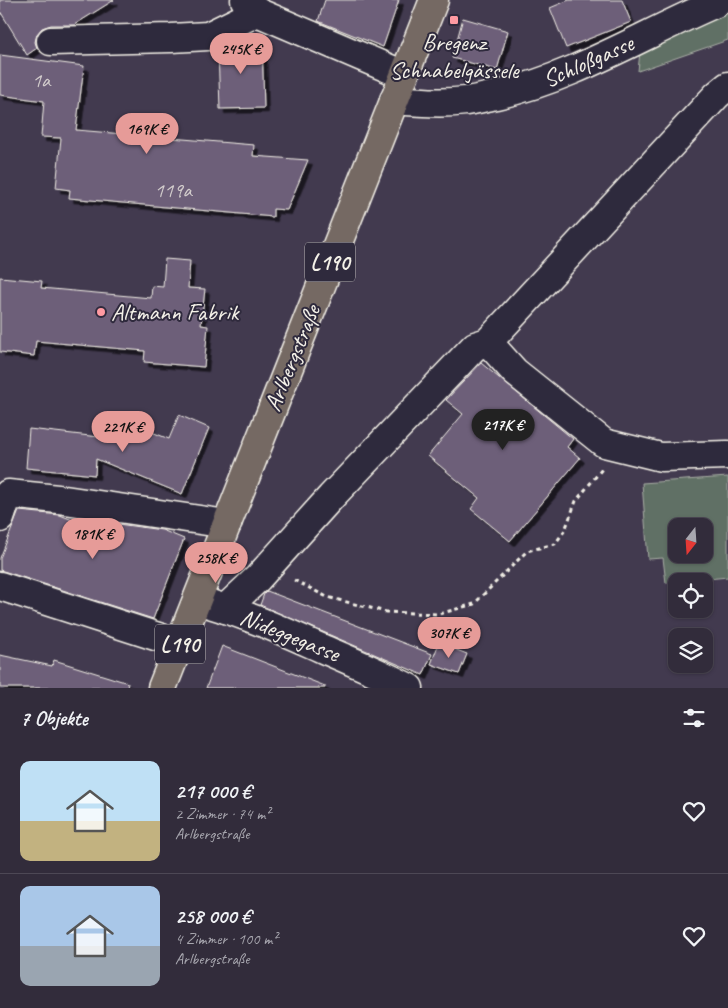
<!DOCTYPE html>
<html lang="de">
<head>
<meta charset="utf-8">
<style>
  :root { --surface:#322c3b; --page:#3a3442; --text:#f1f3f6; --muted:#a8a7af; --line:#4d4855; --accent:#e69b98 }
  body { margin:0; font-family:Caveat,sans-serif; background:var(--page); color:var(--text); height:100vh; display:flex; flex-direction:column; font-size:19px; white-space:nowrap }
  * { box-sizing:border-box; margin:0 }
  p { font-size:16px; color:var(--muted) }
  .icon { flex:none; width:28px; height:28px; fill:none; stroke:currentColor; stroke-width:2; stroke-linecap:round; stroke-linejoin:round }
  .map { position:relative; height:688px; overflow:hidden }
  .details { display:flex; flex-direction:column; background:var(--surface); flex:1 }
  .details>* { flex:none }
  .needle { width:32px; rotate:197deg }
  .fabs { position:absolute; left:668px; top:518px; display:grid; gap:10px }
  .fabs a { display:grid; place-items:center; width:45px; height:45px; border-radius:10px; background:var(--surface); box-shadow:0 1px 4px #0004,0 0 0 1px var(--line); font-size:25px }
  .price { position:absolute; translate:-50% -42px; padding:0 11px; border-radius:18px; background:var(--accent); color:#111; font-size:16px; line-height:32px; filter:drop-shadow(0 1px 2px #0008) }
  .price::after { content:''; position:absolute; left:50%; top:30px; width:15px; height:11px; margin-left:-8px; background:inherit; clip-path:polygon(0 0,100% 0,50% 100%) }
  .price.on { background:#222; color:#fff }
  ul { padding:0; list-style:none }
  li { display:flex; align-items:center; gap:15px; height:125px; padding:0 20px }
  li+li { border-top:1px solid var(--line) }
  li span { display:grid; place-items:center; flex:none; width:140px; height:100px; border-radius:10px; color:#555 }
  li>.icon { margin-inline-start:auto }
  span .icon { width:60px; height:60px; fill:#fffc; stroke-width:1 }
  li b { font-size:21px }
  h2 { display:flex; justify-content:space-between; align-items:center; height:60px; padding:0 20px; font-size:21px }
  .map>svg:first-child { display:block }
</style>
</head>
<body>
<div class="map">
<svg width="728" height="688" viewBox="0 0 728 688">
  <defs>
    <filter id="shadow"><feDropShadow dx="4.5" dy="4.5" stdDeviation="0" flood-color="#0009"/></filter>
  </defs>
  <rect width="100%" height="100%" fill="#423a4f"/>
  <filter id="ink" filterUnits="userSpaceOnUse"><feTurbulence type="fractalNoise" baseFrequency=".02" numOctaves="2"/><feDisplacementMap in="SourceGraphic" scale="10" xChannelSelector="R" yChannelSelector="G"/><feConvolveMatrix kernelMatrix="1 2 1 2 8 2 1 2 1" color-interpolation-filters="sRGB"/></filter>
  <g filter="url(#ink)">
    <!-- green -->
    <g fill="#606f65" stroke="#aab0a6" fill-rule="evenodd">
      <path d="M 728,9 L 728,40 L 638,71 L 640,52 L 713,14 Z"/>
      <path d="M 728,477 L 728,577 L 666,583 L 663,558 L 648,559 L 642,483 ZM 704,526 L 704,554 L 676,554 L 676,526 Z"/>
    </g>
    <!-- building -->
    <g fill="#6d5e79" stroke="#f4f1e8" filter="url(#shadow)">
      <path d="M 0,0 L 114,0 L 74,25 L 51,25 L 42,28 L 37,34 L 35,42 L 37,48 L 27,55 L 0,11 Z"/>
      <path d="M 325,0 L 399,0 L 383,47 L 318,21 Z"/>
      <path d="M 569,0 L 622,0 L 631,22 L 566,48 L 550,8 Z"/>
      <path d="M 463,18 L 508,31 L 497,70 L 452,58 Z"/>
      <path d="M 262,40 L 264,108 L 220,109 L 218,49 L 233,41 Z"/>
      <path d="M 0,55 L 84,66 L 76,130 L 254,145 L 253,156 L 308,160 L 287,210 L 273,209 L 273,217 L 69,198 L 70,190 L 56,188 L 61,138 L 41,137 L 44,101 L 0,95 Z"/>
      <path d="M 165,259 L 190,261 L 188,288 L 205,289 L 201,325 L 208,326 L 204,367 L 144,362 L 145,351 L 36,341 L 34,356 L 0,352 L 0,277 L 42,281 L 41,288 L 151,298 L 152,286 L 163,287 Z"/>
      <path d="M 481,363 L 573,439 L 567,447 L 580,458 L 510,541 L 471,509 L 479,498 L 428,456 L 463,414 L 446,400 Z"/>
      <path d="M 179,415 L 209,428 L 182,494 L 96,459 L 95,475 L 26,468 L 29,429 L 125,440 L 132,424 L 169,439 Z"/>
      <path d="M 19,511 L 60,515 L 100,531 L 103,522 L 162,530 L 184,539 L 153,619 L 0,570 L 0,558 Z"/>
      <path d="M 267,591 L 432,654 L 423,675 L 260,605 L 264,594 Z"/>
      <path d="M 439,643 L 467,654 L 459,674 L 431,664 Z"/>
      <path d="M 222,646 L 325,686 L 325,688 L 206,688 Z"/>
      <path d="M 0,655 L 52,666 L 54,660 L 128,683 L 127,688 L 0,688 Z"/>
    </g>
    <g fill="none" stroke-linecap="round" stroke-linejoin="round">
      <defs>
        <g id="minor">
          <path d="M 245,0 L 257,12 L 404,75"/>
          <path d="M 51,41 L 171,38 L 208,36 L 257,12"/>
          <path d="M 394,100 C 418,102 443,104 466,101 C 476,100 486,97 496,95 C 574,78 643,34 716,3"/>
          <path d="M 488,342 L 515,372 L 604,443 L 661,457 L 728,455"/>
          <path d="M 0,518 L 8,494 L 58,499 L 227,524"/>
          <path d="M 0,586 L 180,644"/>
          <path d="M 210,604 C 248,615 285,632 321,648 C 351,661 380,673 409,688"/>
          <path d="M 225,609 L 258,578 L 331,497 L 459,363 L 475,346 L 488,342 L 717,95 L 728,86"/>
        </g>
        <path id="major" d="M 162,688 L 434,0"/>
      </defs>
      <!-- minor casing -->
      <use href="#minor" stroke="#f4f1e8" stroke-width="31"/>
      <!-- major casing -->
      <use href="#major" stroke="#f4f1e8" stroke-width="31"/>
      <!-- path -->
      <path stroke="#f4f1e8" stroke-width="3" stroke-dasharray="4 4" stroke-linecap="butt" d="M 294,580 L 327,597 L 386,612 L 439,614 L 474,604 L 527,551 L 555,544 L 565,530 L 576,501 L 602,469"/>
      <!-- minor -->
      <use href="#minor" stroke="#2f2a3d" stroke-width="28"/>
      <!-- major -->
      <use href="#major" stroke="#756964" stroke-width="28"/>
    </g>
  </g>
  <!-- markers -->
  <g fill="#ff9aa2" stroke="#2f2a3d" stroke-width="2">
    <rect x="449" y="15" width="10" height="10" rx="2.5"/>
    <circle cx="101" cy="312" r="5"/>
  </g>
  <g text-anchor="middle" stroke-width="4" stroke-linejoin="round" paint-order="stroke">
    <!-- number labels -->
    <g font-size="21" fill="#d2cccc">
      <text x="41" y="87">1a</text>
      <text x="173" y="197">119a</text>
    </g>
    <!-- shield labels -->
    <g fill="#2f2a3d" stroke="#b9b5b5" stroke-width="1">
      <rect x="305" y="242.5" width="50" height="39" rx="4"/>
      <rect x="155" y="624.5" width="50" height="39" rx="4"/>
    </g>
    <g font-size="22" font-weight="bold" fill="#f4f1e8">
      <text x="330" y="270">L190</text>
      <text x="180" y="652">L190</text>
    </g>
    <!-- poi labels -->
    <g font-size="24" fill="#f4f1e8" stroke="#2f2a3d">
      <text x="454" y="50">Bregenz<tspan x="454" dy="28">Schnabelgässele</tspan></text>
      <text x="111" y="320" text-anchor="start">Altmann Fabrik</text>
    </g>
    <!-- street labels -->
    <g font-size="24" fill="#f4f1e8" stroke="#2f2a3d">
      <text transform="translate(588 61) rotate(-24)" y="8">Schloßgasse</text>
      <text transform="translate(292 358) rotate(-68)" y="8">Arlbergstraße</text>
      <text transform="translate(290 635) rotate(22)" y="8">Nideggegasse</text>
    </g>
  </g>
</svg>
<div class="fabs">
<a><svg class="needle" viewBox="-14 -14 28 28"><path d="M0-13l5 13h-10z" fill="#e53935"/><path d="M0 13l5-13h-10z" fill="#a8a7af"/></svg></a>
<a><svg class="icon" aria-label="locate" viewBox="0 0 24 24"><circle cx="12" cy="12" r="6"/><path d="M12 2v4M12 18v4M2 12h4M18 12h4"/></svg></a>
<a><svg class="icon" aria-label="layers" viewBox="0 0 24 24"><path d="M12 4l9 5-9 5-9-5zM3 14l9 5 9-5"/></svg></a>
</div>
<b class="price" style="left:241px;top:75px">245K €</b>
<b class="price" style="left:147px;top:155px">169K €</b>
<b class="price on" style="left:503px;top:451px">217K €</b>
<b class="price" style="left:123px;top:453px">221K €</b>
<b class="price" style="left:93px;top:560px">181K €</b>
<b class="price" style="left:216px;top:584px">258K €</b>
<b class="price" style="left:449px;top:659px">307K €</b>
</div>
<section class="details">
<h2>7 Objekte<svg class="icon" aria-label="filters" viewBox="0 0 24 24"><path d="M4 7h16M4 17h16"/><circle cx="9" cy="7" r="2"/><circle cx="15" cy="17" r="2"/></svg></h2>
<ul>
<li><span style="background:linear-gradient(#bfe0f5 60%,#c2b280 0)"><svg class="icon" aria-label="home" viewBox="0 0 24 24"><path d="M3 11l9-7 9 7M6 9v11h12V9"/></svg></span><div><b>217 000 €</b><p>2 Zimmer · 74 m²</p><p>Arlbergstraße</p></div><svg class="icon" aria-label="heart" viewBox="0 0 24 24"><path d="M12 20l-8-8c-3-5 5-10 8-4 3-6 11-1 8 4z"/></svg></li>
<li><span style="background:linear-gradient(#a9c7e8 60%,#9aa5b1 0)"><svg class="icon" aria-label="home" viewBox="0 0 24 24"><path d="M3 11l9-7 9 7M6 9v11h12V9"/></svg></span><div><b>258 000 €</b><p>4 Zimmer · 100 m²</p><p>Arlbergstraße</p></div><svg class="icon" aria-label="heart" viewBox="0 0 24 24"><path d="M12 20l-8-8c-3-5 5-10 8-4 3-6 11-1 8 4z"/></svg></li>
</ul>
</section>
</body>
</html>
